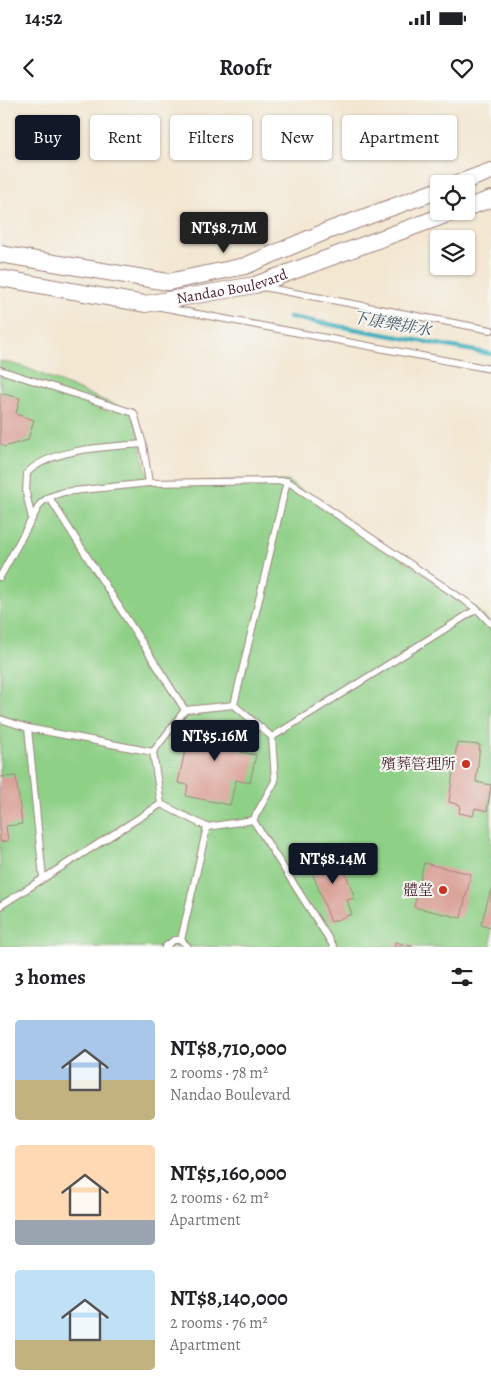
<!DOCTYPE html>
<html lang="en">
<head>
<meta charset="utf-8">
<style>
  :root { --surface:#fff; --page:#f6f6f6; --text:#202124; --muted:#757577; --accent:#111827 }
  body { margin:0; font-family:Alegreya,"Noto Serif TC",serif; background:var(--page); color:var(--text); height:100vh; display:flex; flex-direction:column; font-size:19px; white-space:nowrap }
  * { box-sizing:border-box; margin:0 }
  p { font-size:16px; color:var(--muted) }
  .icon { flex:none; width:28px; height:28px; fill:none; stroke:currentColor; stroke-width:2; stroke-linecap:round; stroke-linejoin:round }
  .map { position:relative; height:847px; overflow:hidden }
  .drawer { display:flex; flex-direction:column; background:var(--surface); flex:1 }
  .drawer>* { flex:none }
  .guide { position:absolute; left:15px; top:15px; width:461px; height:45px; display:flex; gap:10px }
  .tools { position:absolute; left:430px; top:75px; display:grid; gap:10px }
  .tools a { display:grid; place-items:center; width:45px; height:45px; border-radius:5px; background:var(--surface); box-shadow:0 1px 4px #0004; font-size:25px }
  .price { position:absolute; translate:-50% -42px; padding:0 11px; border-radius:5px; background:var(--accent); color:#fff; font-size:16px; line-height:32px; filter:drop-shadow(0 1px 2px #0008) }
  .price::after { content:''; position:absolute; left:50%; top:30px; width:15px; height:11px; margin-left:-8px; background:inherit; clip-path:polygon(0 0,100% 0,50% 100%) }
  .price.selected { background:#222; color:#fff }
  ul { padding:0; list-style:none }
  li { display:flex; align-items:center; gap:15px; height:125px; padding:0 15px }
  li span { display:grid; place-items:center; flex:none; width:140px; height:100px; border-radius:5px; color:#555 }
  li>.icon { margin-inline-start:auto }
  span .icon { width:60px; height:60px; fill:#fffc; stroke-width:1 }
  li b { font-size:21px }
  h2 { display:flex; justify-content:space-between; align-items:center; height:60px; padding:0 15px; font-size:21px }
  .chip { padding:0 18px; border-radius:5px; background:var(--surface); box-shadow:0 1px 4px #0004; font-size:18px; line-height:45px }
  .chip.selected { background:var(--accent); color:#fff }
  .status { display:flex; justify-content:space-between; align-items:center; height:35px; padding:0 25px; background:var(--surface); direction:ltr }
  .status svg { height:14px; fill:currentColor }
  header { display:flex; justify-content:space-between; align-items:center; height:65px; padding:0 15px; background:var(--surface); font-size:22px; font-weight:700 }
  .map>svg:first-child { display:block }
</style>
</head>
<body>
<div class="status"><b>14:52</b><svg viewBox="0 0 49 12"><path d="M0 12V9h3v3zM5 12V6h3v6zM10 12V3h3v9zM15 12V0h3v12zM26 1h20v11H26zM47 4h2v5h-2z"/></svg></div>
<header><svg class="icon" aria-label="back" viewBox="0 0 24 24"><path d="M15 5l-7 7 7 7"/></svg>Roofr<svg class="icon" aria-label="heart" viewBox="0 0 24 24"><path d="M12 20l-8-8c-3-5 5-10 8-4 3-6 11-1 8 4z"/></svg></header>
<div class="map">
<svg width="491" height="847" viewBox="0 0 491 847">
  <rect width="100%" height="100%" fill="#f6f6f2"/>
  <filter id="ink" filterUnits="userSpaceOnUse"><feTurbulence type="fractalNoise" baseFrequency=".02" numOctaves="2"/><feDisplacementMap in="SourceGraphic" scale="10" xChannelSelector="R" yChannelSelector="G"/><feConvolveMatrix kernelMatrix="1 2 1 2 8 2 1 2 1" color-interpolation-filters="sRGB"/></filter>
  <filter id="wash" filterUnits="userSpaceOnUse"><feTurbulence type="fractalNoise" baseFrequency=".0096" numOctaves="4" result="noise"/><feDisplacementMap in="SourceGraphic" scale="20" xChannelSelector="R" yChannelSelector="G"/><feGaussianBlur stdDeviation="1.12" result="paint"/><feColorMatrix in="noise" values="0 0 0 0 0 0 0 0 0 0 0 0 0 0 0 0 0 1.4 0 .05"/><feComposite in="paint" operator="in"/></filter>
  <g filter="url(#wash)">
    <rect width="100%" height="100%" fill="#f3e7d2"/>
    <!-- green -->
    <path fill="#8fd087" stroke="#6c7859" d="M 0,261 L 22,266 L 134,313 L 149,383 L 287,381 L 477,509 L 491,524 L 491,847 L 0,847 Z"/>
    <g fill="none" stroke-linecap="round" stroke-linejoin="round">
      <!-- stream -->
      <path stroke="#44b1c0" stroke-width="4.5" d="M 289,217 L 491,254"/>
    </g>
    <g id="blocks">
      <!-- building -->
      <g fill="#daa399">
        <path d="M 0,293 L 20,298 L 16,314 L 34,320 L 28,340 L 4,347 L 0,343 Z"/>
        <path d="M 204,620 L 246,628 L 241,652 L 256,655 L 250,683 L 236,680 L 230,705 L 186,696 L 188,685 L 178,683 L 190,627 L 202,629 Z"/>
        <path d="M 457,643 L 480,645 L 476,682 L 491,685 L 487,711 L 475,708 L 473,716 L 459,713 L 460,705 L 449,702 Z"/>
        <path d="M 16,676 L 22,724 L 6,726 L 8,741 L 0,742 L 0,677 Z"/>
        <path d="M 337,750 L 355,798 L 347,800 L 352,814 L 331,822 L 308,761 Z"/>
        <path d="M 424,763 L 471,774 L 461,818 L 414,807 Z"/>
        <path d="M 491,789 L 491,828 L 481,825 Z"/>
        <path d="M 395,842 L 412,846 L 412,847 L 394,847 Z"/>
      </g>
    </g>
  </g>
  <g filter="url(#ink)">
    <use href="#blocks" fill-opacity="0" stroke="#9e837e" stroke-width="1"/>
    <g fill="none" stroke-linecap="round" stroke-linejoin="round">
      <defs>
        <g id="service">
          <path d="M 263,187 L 491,230"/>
          <path d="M 161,207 L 491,269"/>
          <path d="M 0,270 L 134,313 L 143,344 L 149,383"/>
          <path d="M 49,397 L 185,610 L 234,605 L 287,381"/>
          <path d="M 32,419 L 26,393 L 27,373 C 51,348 109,347 143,344"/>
          <path d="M 0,477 L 40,404 L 49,397 L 64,392 L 149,383 L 287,381 L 477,509 L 491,524"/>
          <path d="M 234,605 L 272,637"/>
          <path d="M 0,619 L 28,628 L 153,652 L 161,704 L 0,806"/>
          <path d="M 28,628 L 43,778"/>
          <path d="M 153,652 L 185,610"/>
          <path d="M 161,704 L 207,727"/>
          <path d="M 253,720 L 275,681 L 272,637 L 477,509"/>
          <path d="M 181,840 L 207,727 L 253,720 L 334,847"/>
          <path d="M 165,847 L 174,840 L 181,840 L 188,847"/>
        </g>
        <g id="tertiary">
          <path d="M 456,84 L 491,71"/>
          <path d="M 466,108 L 491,99"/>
          <path d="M 0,154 L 168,182 L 245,166 L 327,131 L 439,90"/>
          <path id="s1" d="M 0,178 L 145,204 L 255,185 L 456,111"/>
        </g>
      </defs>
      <!-- service casing -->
      <use href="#service" stroke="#9e837e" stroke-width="8"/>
      <!-- tertiary casing -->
      <use href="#tertiary" stroke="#9e837e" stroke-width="18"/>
      <!-- service -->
      <use href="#service" stroke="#fff" stroke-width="6"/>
      <!-- tertiary -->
      <use href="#tertiary" stroke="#fff" stroke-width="16"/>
    </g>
  </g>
  <!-- markers -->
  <g fill="#c8321e" stroke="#f6f6f2" stroke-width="2">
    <circle cx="466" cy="664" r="5"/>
    <circle cx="443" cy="790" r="5"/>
  </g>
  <g text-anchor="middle" stroke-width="4" stroke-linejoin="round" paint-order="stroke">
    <!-- street labels -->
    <g font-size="15" fill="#4a1f2b" stroke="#f6f6f2">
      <text dy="5" stroke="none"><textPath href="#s1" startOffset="236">Nandao Boulevard</textPath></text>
    </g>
    <!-- poi labels -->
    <g font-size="15" fill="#4a1f2b" stroke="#f6f6f2" text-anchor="end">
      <text x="456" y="669">殯葬管理所</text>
      <text x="433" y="795">體堂</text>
    </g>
    <!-- water labels -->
    <g font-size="16" font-style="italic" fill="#485967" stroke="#f6f6f2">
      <text transform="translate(392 223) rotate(10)" y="6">下康樂排水</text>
    </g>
  </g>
</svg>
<div class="tools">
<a><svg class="icon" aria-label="locate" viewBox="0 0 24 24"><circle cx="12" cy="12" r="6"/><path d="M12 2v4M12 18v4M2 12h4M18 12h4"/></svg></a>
<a><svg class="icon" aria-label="layers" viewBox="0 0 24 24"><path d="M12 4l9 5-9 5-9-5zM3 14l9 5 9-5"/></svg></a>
</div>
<b class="price selected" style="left:224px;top:154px">NT$8.71M</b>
<b class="price" style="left:215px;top:662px">NT$5.16M</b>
<b class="price" style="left:333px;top:785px">NT$8.14M</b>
<div class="guide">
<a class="chip selected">Buy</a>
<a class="chip">Rent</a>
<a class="chip">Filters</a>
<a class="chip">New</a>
<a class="chip">Apartment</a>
</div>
</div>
<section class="drawer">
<h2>3 homes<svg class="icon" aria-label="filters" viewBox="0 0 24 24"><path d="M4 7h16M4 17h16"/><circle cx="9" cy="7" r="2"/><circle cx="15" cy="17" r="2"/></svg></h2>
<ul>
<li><span style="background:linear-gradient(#a9c7e8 60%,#c2b280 0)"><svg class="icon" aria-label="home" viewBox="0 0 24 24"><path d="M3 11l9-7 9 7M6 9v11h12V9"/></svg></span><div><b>NT$8,710,000</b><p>2 rooms · 78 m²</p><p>Nandao Boulevard</p></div></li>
<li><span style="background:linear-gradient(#ffd9b3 75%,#9aa5b1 0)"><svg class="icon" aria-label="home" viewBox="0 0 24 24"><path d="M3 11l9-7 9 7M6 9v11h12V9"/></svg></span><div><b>NT$5,160,000</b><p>2 rooms · 62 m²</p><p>Apartment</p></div></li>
<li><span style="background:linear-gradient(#bfe0f5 70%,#c2b280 0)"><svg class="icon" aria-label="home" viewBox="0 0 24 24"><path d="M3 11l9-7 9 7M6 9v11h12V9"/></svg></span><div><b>NT$8,140,000</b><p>2 rooms · 76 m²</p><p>Apartment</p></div></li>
</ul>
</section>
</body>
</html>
